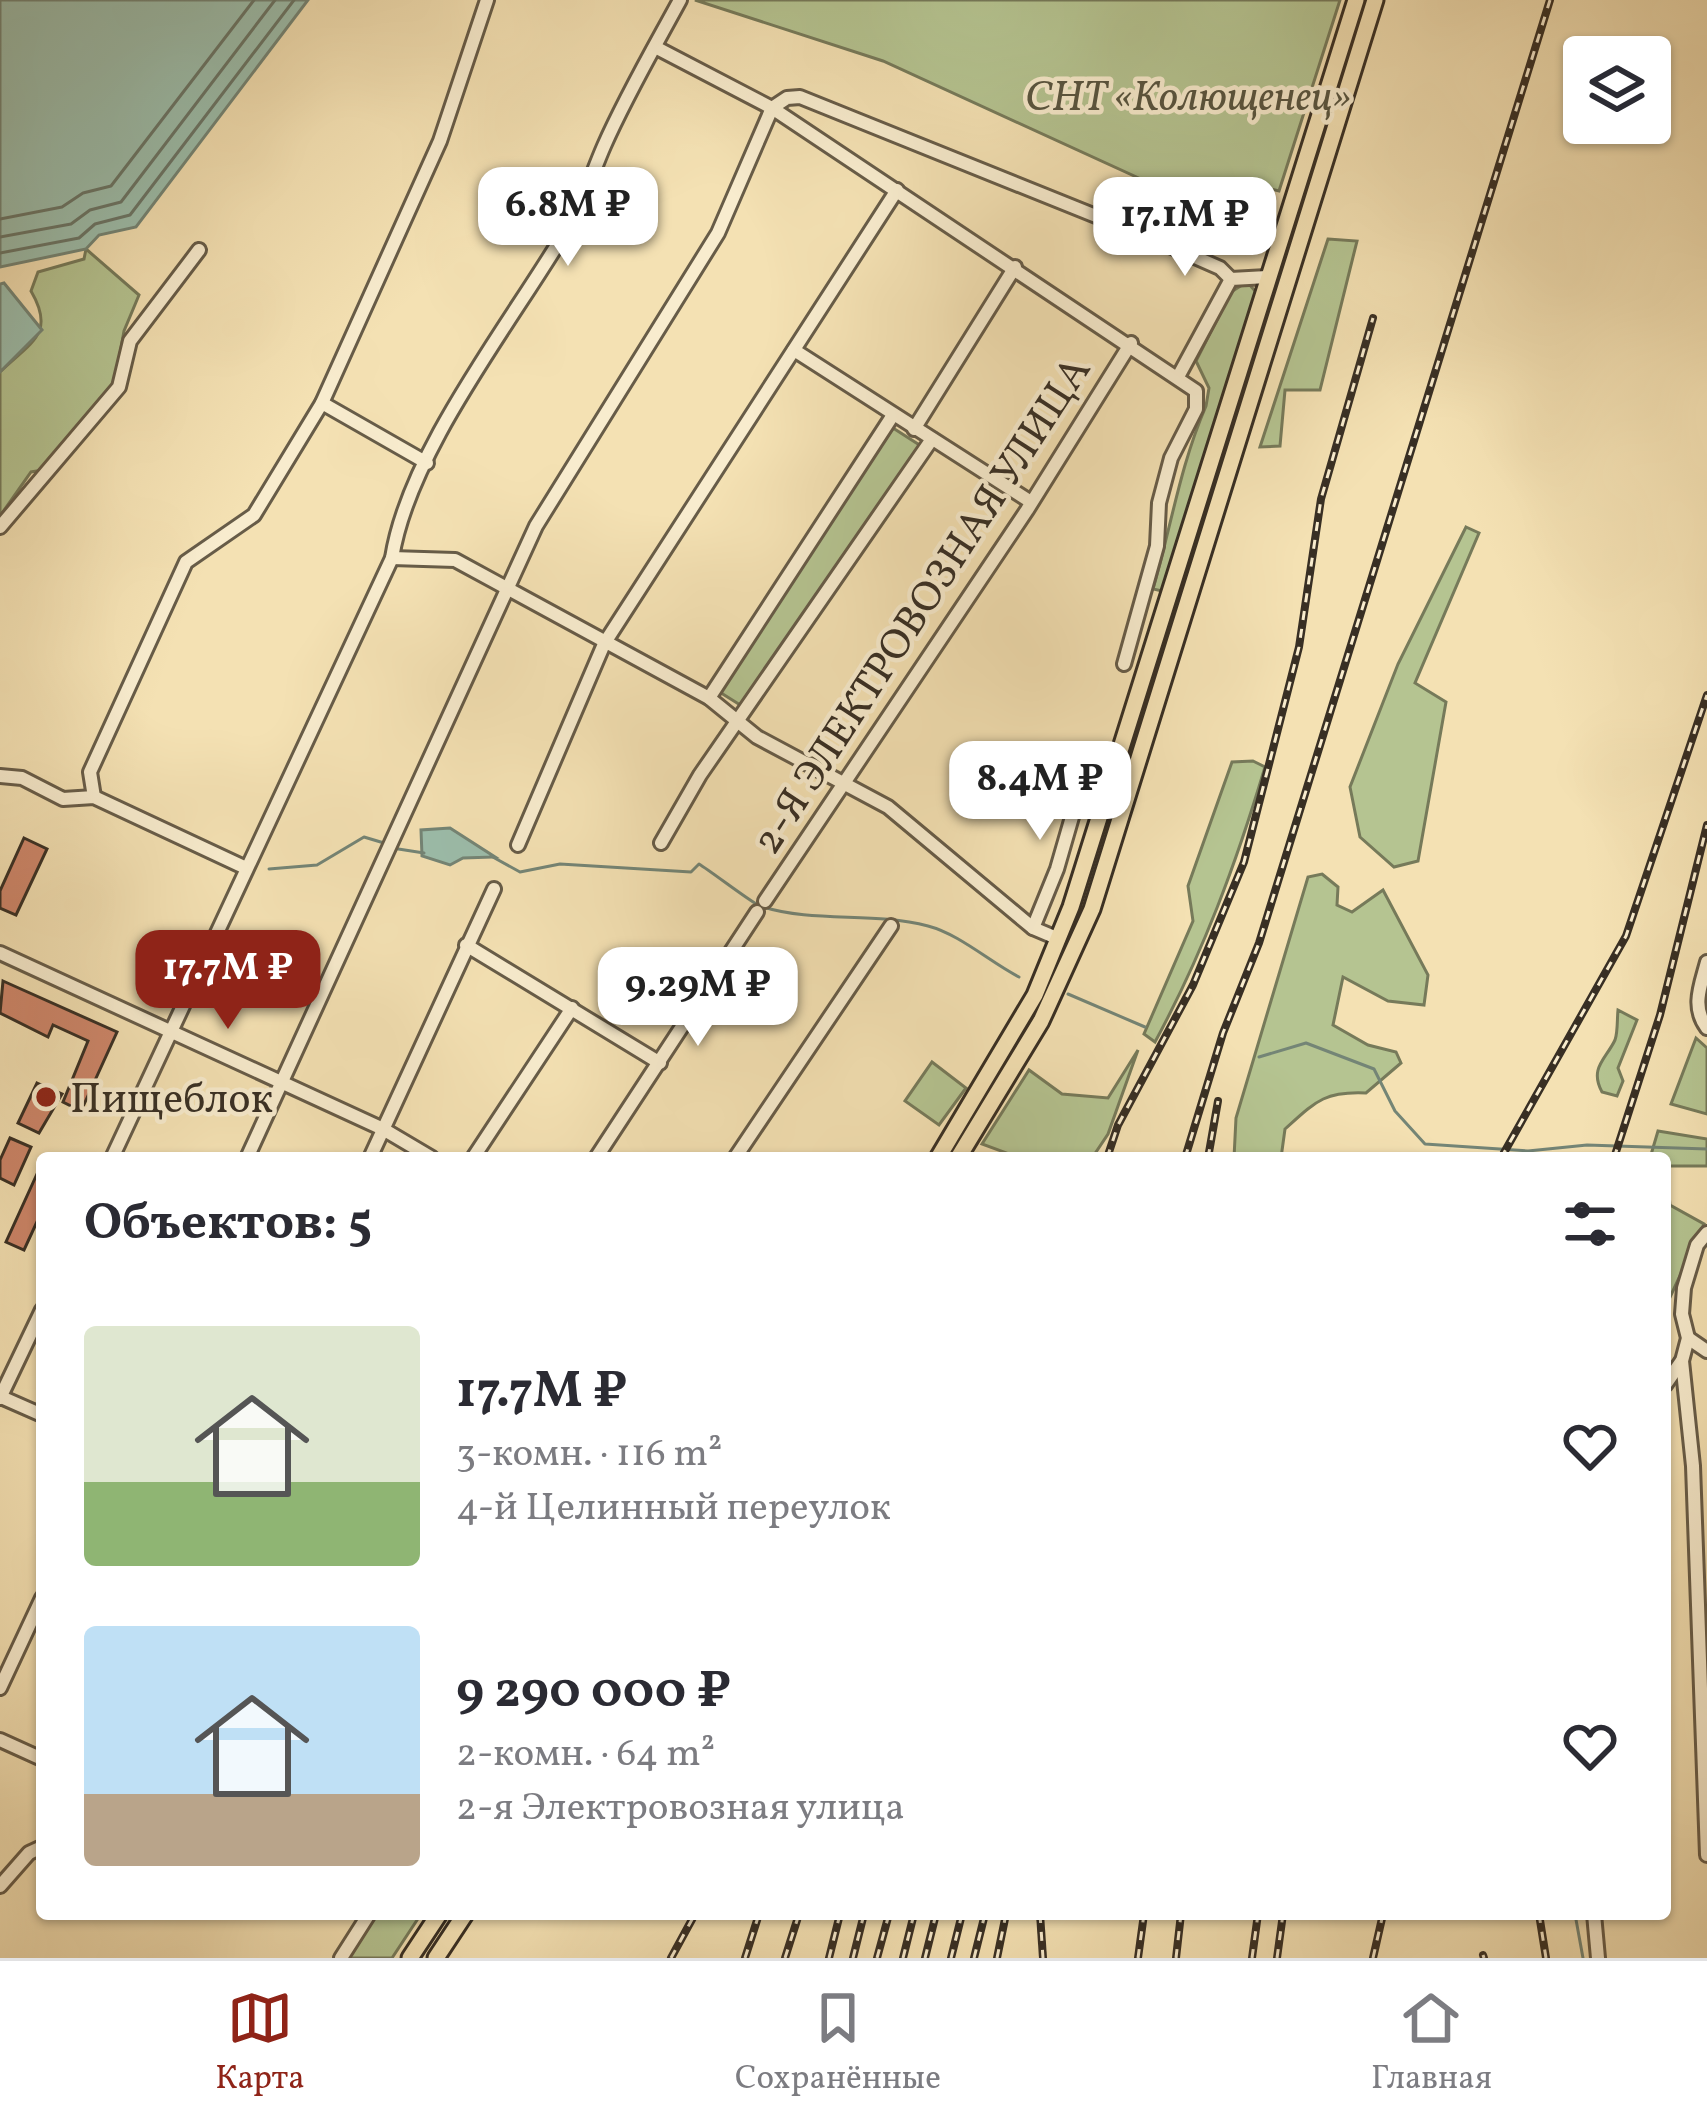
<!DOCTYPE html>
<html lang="ru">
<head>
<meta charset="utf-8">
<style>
  :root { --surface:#fff; --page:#f2f2f3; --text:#2b2b33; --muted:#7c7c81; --line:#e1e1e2; --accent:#8f2418 }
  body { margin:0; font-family:Vollkorn,serif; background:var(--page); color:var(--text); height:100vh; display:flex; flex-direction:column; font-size:45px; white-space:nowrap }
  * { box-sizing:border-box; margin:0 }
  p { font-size:39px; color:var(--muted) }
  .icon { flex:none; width:66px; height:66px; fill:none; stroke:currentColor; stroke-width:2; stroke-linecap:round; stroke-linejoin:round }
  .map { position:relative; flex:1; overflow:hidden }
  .drawer { position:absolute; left:36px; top:1152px; width:1635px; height:768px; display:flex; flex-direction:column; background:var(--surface); border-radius:12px; box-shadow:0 3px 9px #0004 }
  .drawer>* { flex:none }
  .buttons { position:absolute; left:1563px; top:36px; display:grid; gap:24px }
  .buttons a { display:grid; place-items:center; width:108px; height:108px; border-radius:12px; background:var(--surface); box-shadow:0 3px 9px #0004; font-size:60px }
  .price { position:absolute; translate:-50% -102px; padding:0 27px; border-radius:24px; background:#fff; color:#222; font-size:39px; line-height:78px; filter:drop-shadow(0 3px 6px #0008) }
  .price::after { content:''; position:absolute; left:50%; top:72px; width:36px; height:27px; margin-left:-18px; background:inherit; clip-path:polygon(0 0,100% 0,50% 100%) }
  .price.active { background:var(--accent); color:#fff }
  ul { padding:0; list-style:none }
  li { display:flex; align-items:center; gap:36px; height:300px; padding:0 48px }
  li span { display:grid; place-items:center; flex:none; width:336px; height:240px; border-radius:12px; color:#555 }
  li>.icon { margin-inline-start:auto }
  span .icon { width:144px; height:144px; fill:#fffc; stroke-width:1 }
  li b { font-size:51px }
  h2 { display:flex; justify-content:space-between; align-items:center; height:144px; padding:0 48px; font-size:51px }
  .tab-bar { display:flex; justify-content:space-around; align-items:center; height:168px; border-top:3px solid var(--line); background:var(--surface); font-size:33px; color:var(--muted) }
  .tab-bar a { display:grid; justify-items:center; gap:6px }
  .tab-bar .active { color:var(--accent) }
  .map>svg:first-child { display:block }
</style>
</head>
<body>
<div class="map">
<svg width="1707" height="1958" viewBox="0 0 1707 1958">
  <rect width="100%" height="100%" fill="#f4e1b3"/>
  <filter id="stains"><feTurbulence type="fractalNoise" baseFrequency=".00167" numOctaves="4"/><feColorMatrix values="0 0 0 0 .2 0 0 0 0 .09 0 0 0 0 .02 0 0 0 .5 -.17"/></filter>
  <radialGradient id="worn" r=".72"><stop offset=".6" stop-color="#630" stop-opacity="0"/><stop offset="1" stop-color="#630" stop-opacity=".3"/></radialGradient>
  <!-- green -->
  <g fill="#b5c491" stroke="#767a5a" stroke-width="3">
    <path d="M 695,0 L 1340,0 L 1279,191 L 1236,180 L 1224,233 L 1180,197 L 883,61 Z"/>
    <path d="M 1328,239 L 1357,241 L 1320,390 L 1285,390 L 1280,446 L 1260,447 Z"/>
    <path d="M 86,249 L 139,295 L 124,331 L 115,382 L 43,470 L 31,472 L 0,516 L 0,372 C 31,342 56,334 31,291 L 38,272 L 84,259 Z"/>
    <path d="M 1247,282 L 1256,292 L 1162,591 L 1153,589 C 1171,527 1180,466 1206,406 L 1209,388 L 1196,361 L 1231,292 Z"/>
    <path d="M 893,428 L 921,446 L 745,708 L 718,691 Z"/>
    <path d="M 1466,527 L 1479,533 L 1415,683 L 1446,702 L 1418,861 L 1394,867 L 1360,837 L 1350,787 L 1398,664 Z"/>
    <path d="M 1253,761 L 1265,767 C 1236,864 1203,953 1155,1042 L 1144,1034 L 1193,921 L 1188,886 L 1232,762 Z"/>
    <path d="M 1322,874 L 1338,887 L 1337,905 L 1352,912 L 1383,890 L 1428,975 L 1424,1005 L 1388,1001 L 1343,977 L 1333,1025 L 1368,1045 L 1396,1052 L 1401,1063 L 1366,1093 C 1324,1091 1315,1102 1285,1129 L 1281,1158 L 1234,1158 L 1236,1118 L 1308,877 Z"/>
    <path d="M 1618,1010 L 1637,1020 L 1618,1068 L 1623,1081 L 1617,1096 L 1602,1092 C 1589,1068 1606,1059 1615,1040 C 1618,1032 1617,1018 1618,1010 Z"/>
    <path d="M 1696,1038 L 1707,1048 L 1707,1114 L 1671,1104 Z"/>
    <path d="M 1138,1050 L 1108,1134 L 1092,1158 L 1020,1158 L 982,1144 L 1029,1070 L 1062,1094 L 1108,1098 Z"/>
    <path d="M 932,1062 L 966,1088 L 939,1125 L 905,1101 Z"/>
    <path d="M 1658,1131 L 1707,1139 L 1707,1166 L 1666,1166 L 1670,1205 L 1704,1224 L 1665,1308 L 1665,1158 L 1650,1158 Z"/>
    <path d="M 377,1914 L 421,1914 L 392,1958 L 349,1958 Z"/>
  </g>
  <!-- water -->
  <g fill="#9cbeac" stroke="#748576" stroke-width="3">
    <path d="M 0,0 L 308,0 L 136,227 L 99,235 L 86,249 L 0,267 Z"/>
    <path d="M 4,283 L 42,330 L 0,372 L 0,284 Z"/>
    <path d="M 450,828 L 495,857 L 463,858 L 450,865 L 422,856 L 421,830 Z"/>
  </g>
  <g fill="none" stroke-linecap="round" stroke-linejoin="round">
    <!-- shore -->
    <g stroke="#6a7668" stroke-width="3">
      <path d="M 0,219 L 62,207 L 83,193 L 111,186 L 254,0"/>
      <path d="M 0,237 L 71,224 L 90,210 L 121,202 L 275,0"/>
      <path d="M 0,253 L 79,238 L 95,224 L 130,215 L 294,0"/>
    </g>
    <!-- stream -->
    <g stroke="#748576" stroke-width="3">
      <path d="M 392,848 L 424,853"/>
      <path d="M 491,856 L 520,872 L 560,864 L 691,872 L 699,864 C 712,872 752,903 760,906 C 815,924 872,911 928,926 C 959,934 990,962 1019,977"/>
      <path d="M 269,869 L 317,865 L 364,837 L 384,843"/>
      <path d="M 1068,994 L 1145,1027"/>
      <path d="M 1259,1057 L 1306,1043 L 1374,1069 L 1395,1111 L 1425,1144 L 1528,1151 L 1587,1145 L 1707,1149"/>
      <path d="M 1575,1914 L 1583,1958"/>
    </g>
  </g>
  <!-- building -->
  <g fill="#ce866a" stroke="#382f24" stroke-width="3">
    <path d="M 24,838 L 47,849 L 16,915 L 0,908 L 0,891 Z"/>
    <path d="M 3,981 L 117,1032 L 81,1111 L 63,1102 L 88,1041 L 53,1025 L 48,1037 L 0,1013 Z"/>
    <path d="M 37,1083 L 62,1094 L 39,1133 L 18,1123 Z"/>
    <path d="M 10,1138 L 31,1147 L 14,1185 L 0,1178 L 0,1160 Z"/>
    <path d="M 42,1163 L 42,1211 L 24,1250 L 6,1242 Z"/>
  </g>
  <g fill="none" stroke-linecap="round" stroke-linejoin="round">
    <defs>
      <g id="minor">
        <path d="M 655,47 L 772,108 L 1196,391 L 1196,409 L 1171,458 L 1159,503 L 1157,546 L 1124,664"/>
        <path d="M 794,350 L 1031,502"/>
        <path d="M 1179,375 L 1231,279 L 1267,277"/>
        <path d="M 322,403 L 427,463"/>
        <path d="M 914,429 L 1015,267"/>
        <path d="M 0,527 L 119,387 L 130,341 L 199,250"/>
        <path d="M 392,558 L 455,560 L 709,698 L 757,737 L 888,807 L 1033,928 L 1059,939"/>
        <path d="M 709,698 L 893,415"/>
        <path d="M 0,776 L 22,778 L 63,799 L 94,797 L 246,868"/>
        <path d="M 94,797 L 90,772 L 186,562 L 254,515 L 322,403 L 440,141 L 487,0"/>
        <path d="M 661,843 L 700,775 L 932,439"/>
        <path d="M 518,845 L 604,644 L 897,190"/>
        <path d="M 765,901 L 1027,510 L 1131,343"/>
        <path d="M 1033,928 L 1057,869 L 1085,772"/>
        <path d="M 466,945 L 660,1063"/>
        <path d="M 0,953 L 383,1129 L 432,1158"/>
        <path d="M 1707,962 C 1701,985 1691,1007 1707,1028"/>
        <path d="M 112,1158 L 392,558 C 409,449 516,317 571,222 C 585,198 593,171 604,146 C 626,96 654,48 680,0"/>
        <path d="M 247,1158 L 536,526 L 718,233 L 772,108 L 787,98 L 800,97 L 1163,243 L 1220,268 L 1231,279"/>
        <path d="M 370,1158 L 494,889"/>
        <path d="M 473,1158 L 572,1008"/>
        <path d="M 596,1158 L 757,912"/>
        <path d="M 735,1158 L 891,926"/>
        <path d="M 1707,1233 L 1697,1245 L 1684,1288 L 1682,1314 L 1688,1338 L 1682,1361 L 1693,1466 L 1707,1855"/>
        <path d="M 1688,1338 L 1707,1351"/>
        <path d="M 1665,1385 L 1681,1362"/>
        <path d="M 1,1397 L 42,1415"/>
        <path d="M 0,1398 L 42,1310"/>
        <path d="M 0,1688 L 42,1598"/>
        <path d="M 0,1740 L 42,1759"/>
        <path d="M 0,1886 L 29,1853 L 42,1847"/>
        <path d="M 1594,1914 L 1598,1958"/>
        <path d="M 341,1958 L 369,1914"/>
      </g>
      <g id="major">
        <path d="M 938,1158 L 1035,995 L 1071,907 L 1356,0"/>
        <path d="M 958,1158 L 1041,1021 L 1092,909 L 1375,0"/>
        <path d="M 410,1958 L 439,1914"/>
        <path d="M 436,1958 L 465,1914"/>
      </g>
    </defs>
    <!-- minor casing -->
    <use href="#minor" stroke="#675c48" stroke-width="18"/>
    <!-- major casing -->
    <use href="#major" stroke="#382f24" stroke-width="21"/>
    <!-- minor -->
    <use href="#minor" stroke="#f8ecce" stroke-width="12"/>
    <!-- major -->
    <use href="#major" stroke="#f4e1b3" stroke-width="15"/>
    <defs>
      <g id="rail">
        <path d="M 1107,1158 L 1118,1125 L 1193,985 L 1244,862 L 1299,647 L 1321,499 L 1373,318"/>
        <path d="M 1185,1158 L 1223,1033 L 1259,943 L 1550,0"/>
        <path d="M 1208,1158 L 1218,1101"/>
        <path d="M 1501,1158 L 1626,936 L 1707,695"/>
        <path d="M 1614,1158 L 1660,1015 L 1707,825"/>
        <path d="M 1040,1914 L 1043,1958"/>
        <path d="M 1539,1914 L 1546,1958"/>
        <path d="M 1483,1955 L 1484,1958"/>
        <path d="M 671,1958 L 695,1914"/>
        <path d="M 745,1958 L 759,1914"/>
        <path d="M 785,1958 L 799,1914"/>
        <path d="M 829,1958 L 840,1914"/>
        <path d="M 853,1958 L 864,1914"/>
        <path d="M 877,1958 L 889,1914"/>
        <path d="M 903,1958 L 914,1914"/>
        <path d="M 925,1958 L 936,1914"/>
        <path d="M 951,1958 L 962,1914"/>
        <path d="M 974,1958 L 985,1914"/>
        <path d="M 997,1958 L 1006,1914"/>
        <path d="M 1138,1958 L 1144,1914"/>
        <path d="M 1176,1958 L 1181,1914"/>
        <path d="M 1252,1958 L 1258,1914"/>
        <path d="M 1277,1958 L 1283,1914"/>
        <path d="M 1373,1958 L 1383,1914"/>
      </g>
    </defs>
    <!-- rail casing -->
    <use href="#rail" stroke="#382f24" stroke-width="8"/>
    <!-- rail -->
    <use href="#rail" stroke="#f8ecce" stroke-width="3" stroke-dasharray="9" stroke-linecap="butt"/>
  </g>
  <!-- markers -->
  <circle fill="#8f2418" stroke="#f8ecce" stroke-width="4.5" cx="46" cy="1097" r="12"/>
  <g text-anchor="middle" stroke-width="9" stroke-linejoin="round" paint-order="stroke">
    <!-- park labels -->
    <g font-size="42" font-style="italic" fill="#57543f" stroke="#f8ecce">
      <text x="1188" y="110">СНТ «Колющенец»</text>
    </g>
    <!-- street labels -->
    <g font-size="42" fill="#382f24" stroke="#f8ecce">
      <text transform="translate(920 604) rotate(-57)" y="15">2-Я ЭЛЕКТРОВОЗНАЯ УЛИЦА</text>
    </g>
    <!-- poi labels -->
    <g font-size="42" fill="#382f24" stroke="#f8ecce" text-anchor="start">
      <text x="70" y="1112">Пищеблок</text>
    </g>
  </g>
  <rect width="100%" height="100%" filter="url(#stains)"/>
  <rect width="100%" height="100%" fill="url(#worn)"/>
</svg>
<div class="buttons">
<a><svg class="icon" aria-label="layers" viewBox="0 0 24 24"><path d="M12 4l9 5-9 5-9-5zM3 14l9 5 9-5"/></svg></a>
</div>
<b class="price" style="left:568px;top:269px">6.8M ₽</b>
<b class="price" style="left:1185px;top:279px">17.1M ₽</b>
<b class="price" style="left:1040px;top:843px">8.4M ₽</b>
<b class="price active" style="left:228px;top:1032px">17.7M ₽</b>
<b class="price" style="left:698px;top:1049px">9.29M ₽</b>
<section class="drawer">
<h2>Объектов: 5<svg class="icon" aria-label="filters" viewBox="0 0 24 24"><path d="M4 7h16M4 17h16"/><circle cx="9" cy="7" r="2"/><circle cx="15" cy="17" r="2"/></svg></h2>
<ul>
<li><span style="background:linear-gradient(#dfe7d0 65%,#8fb573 0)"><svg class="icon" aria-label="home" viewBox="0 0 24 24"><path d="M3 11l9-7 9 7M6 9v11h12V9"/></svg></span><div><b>17.7M ₽</b><p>3-комн. · 116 m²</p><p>4-й Целинный переулок</p></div><svg class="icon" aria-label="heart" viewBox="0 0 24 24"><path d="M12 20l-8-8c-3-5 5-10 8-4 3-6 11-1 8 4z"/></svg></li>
<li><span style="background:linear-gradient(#bfe0f5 70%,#b9a48a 0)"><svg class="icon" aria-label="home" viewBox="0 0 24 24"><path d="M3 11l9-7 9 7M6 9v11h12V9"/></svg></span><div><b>9 290 000 ₽</b><p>2-комн. · 64 m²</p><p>2-я Электровозная улица</p></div><svg class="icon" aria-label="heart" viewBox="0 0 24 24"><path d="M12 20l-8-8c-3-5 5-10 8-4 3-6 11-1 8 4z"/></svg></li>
</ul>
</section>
</div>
<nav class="tab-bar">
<a class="active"><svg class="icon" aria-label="map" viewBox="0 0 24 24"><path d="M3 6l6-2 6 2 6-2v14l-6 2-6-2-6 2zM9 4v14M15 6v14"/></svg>Карта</a>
<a><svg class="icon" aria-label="saved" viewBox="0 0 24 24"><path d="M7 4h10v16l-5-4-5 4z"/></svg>Сохранённые</a>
<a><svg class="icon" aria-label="home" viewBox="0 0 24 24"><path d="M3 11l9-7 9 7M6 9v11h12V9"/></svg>Главная</a>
</nav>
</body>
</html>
